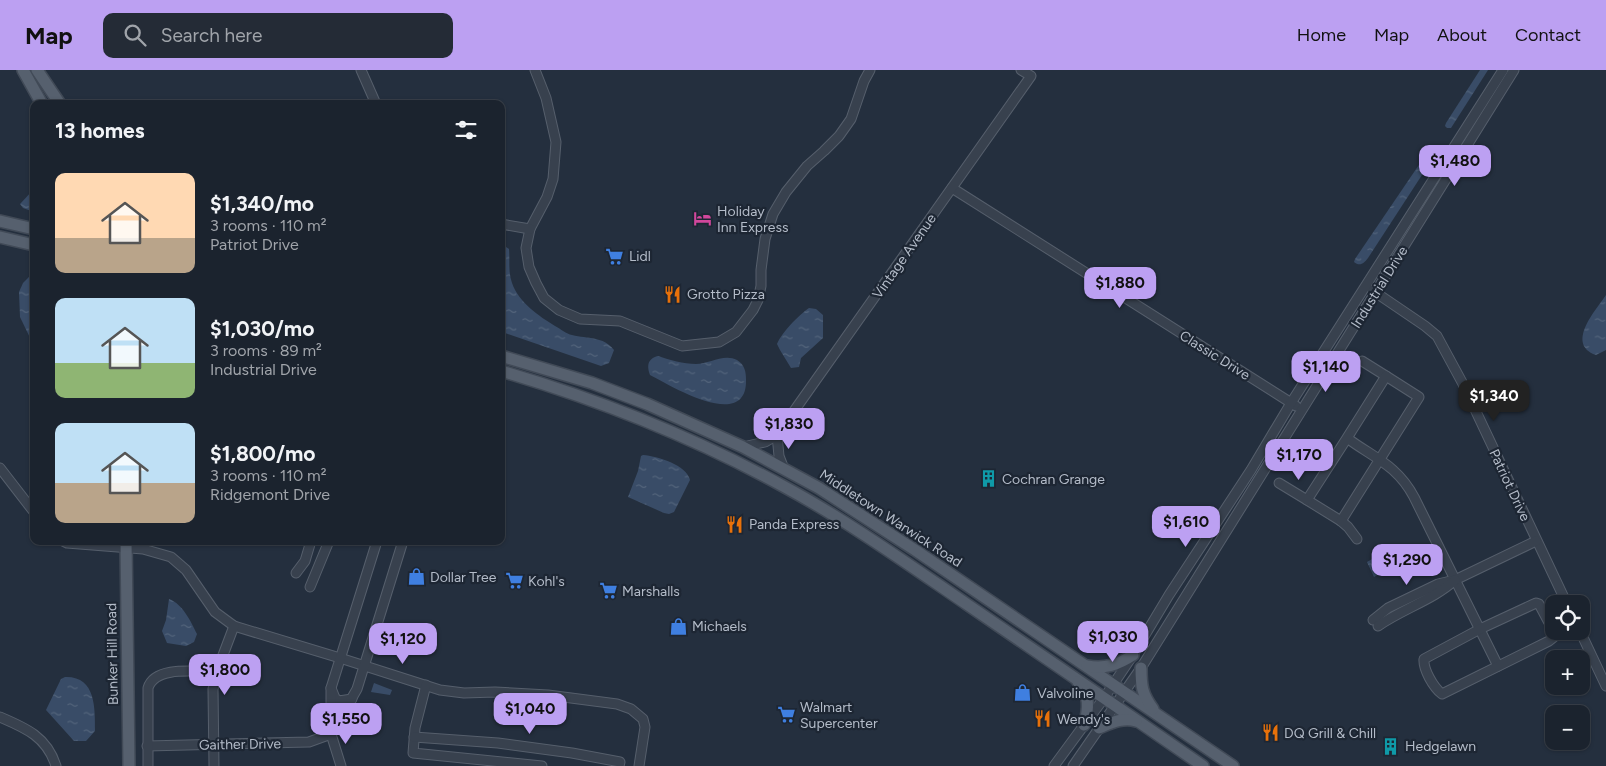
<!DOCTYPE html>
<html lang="en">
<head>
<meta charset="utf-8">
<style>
  :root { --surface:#1b232e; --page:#242b36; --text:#f1f3f6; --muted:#a0a4aa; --line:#39404a; --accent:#bca0f2 }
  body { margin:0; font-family:Figtree,sans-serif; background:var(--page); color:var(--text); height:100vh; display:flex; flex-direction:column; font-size:19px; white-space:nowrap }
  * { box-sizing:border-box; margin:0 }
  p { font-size:16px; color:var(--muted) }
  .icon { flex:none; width:28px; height:28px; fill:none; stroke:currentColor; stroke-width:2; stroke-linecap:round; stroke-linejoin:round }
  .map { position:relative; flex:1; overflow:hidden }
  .details { position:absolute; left:30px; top:30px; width:475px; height:445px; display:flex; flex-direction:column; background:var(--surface); border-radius:10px; box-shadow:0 1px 4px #0004,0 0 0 1px var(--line) }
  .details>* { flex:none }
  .fabs { position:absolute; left:1545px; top:525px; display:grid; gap:10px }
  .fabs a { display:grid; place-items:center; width:45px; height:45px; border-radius:10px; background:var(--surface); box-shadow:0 1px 4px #0004,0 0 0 1px var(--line); font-size:25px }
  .price { position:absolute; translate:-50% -42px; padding:0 11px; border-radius:10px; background:var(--accent); color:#111; font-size:16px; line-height:32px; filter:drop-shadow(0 1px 2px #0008) }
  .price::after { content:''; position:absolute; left:50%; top:30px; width:15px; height:11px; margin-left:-8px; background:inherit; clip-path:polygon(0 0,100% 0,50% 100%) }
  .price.active { background:#222; color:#fff }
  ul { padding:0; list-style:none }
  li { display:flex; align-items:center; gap:15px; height:125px; padding:0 25px }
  li span { display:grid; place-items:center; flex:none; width:140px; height:100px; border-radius:10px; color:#555 }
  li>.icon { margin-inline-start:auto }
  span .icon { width:60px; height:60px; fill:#fffc; stroke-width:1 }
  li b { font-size:21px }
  h2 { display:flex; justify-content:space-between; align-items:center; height:60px; padding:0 25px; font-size:21px }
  header { display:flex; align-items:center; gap:30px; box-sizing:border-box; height:70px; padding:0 25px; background:var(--accent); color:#111 }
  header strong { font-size:24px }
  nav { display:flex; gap:28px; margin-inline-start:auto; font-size:18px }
  .search { width:350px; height:45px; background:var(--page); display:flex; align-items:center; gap:12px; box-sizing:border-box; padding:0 18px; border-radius:10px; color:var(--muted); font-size:19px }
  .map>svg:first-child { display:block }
</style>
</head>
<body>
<header>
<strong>Map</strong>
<div class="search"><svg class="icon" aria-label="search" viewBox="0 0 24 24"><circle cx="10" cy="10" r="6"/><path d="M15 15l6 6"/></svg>Search here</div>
<nav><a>Home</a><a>Map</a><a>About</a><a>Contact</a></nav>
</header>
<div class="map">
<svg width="1606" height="696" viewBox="0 0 1606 696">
  <defs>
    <pattern id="water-ripples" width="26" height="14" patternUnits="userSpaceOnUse" patternTransform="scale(1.25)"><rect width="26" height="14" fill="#394c67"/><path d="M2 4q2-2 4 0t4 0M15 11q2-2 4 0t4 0" fill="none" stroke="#53647b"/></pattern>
  </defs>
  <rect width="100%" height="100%" fill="#242f3e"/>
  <!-- water -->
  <g fill="url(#water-ripples)">
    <path d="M 1480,0 L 1488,0 L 1451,58 L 1447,58 L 1445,56 L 1446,53 Z"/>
    <path d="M 1430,82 L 1433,84 L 1433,88 L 1368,188 C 1364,193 1360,197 1354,192 L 1355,189 L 1427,83 Z"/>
    <path d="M 34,119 L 34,142 L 23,138 L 20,134 Z"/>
    <path d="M 501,175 L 503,175 L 509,179 C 510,190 508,202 512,213 C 519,233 539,246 555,256 C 561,259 566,264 572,265 C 588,269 603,266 614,280 L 609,293 L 601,296 L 505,263 L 501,259 Z"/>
    <path d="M 34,204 L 34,276 L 20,247 L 19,222 L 23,213 L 31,205 Z"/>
    <path d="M 1606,225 L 1606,280 L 1596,285 C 1565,274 1596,240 1606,225 Z"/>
    <path d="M 809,238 L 816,239 L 823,245 L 823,268 L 801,288 L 799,297 L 791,298 L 780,280 L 777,274 C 782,262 798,246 809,238 Z"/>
    <path d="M 658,286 C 670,290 683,294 696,294 C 709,294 724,283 737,290 C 745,295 746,302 746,310 C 747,362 671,316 650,305 C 647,296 647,289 658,286 Z"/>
    <path d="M 643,385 C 657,386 687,395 690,410 L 674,442 L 669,444 L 664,443 L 628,427 L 638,401 L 641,386 Z"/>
    <path d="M 1374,488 L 1381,503 L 1374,507 L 1367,492 Z"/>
    <path d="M 169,529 C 183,534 191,552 197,564 L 194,572 L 186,576 L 167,573 L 162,561 L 166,550 Z"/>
    <path d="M 65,607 C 96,606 95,638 95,661 L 86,671 L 74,671 L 46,640 L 61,609 Z"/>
    <path d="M 374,613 L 392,620 L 390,625 L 371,622 Z"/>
  </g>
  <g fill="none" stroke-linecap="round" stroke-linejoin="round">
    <defs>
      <g id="minor">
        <path d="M 361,0 L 376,34"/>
        <path d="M 535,0 L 546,28 L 556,72 L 553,109 L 547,127 L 530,159 L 526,178 L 529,197 L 536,213 L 544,228 L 559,240 L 580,249 L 620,251 L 682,276 L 719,272 L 736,262 L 753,240 L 758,230 L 761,216 L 761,200 L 765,169 L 773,144 L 786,122 L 807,96 L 824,81 L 839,66 L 851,49 L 864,11 L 870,0"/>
        <path d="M 952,118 L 1296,336"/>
        <path d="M 501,154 L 530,159"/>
        <path d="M 1372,220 L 1425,256 L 1437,266 L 1463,314 L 1567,534"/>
        <path d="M 1362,291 L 1386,306"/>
        <path d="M 777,365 L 779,386 L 784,399"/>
        <path d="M 1347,368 L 1386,306 L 1419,327 L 1341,451 L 1307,430 L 1347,368 C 1374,388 1397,395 1414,427 L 1498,596"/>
        <path d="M 743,377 L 765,372 L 777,365 L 1031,6 L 1021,0"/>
        <path d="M 0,398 L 34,442"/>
        <path d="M 1279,413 L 1307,430"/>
        <path d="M 1341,451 L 1348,457 L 1357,469"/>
        <path d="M 63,471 L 67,473 L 143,479 L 171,487 L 186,500 L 215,542 L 234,556 L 340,588 L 440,620 L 464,623 L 495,622 L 548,625 L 617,634 L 631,639 L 643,649 L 645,657 L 639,696"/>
        <path d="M 296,503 L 305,491 L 311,471"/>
        <path d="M 310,517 L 329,471"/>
        <path d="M 1536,533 L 1539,534 L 1555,564 L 1554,567 L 1549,571 L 1442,624 C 1433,617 1423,599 1424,589 L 1480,559 Z"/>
        <path d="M 1373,550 L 1388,538 L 1438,514 L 1455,510 L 1536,471"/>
        <path d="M 1378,556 C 1402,539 1433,530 1455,510"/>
        <path d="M 1580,561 L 1606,616"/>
        <path d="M 426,615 L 415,658 L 413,683 L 542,696"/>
        <path d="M 331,618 L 335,628 L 339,631 L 352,629"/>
        <path d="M 0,647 C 26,658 47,667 56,696"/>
        <path d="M 331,656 L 341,647 L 357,619 L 403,471"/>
        <path d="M 414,667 L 498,673 L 572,683 L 620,692 L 619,696"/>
        <path d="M 147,676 L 309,672 L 331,664"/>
        <path d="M 148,696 L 148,618 C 155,595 197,602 217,602"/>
        <path d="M 214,696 L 213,619 L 220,593 L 234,556"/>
        <path d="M 341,696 L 331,664 L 331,618 L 377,471"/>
        <path d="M 1054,696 L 1104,628 L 1133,585 L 1169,525 L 1251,400 L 1291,333 L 1503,0"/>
        <path d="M 1073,696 L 1141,598 L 1514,0"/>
      </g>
      <g id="major">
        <path d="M 23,0 L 42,34"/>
        <path d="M 37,0 L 60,34"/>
        <path d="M 0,151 L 34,159"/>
        <path d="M 0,167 L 34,175"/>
        <path d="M 501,286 L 592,313 L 647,334 L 743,377 L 819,418 L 915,480 L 1233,696"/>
        <path d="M 501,301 C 600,330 693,367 783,416 C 848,451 908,494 968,535 C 1047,589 1125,642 1203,696"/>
        <path d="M 126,471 L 129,696"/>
        <path d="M 1087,596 C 1105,599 1118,595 1133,585"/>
        <path d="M 1141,598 C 1141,616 1142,624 1153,639"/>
        <path d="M 1078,612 C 1090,625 1089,639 1084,655"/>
        <path d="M 1099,658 C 1111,653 1123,647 1136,651"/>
      </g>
    </defs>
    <!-- minor casing -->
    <use href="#minor" stroke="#565f6c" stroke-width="11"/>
    <!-- major casing -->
    <use href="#major" stroke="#414a57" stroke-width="14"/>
    <!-- minor -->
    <use href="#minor" stroke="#38414e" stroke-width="9"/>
    <!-- major -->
    <use href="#major" stroke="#56606e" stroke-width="11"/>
  </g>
  <!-- icons -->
  <defs>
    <symbol id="hotel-bare" viewBox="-9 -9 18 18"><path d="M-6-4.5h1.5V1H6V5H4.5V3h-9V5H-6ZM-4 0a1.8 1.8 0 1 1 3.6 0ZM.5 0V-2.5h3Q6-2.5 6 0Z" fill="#d1479c" stroke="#1d2633" stroke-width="2.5" paint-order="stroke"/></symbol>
    <symbol id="supermarket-bare" viewBox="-9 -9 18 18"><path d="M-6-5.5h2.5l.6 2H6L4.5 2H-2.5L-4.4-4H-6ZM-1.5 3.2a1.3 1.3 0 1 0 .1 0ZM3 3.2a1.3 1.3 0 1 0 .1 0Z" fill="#3f7fe0" stroke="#1d2633" stroke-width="2.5" paint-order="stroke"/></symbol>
    <symbol id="restaurant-bare" viewBox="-9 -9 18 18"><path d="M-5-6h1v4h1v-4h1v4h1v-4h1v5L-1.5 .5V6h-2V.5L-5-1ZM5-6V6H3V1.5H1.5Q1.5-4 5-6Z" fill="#e8710a" stroke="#1d2633" stroke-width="2.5" paint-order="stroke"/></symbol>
    <symbol id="building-bare" viewBox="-9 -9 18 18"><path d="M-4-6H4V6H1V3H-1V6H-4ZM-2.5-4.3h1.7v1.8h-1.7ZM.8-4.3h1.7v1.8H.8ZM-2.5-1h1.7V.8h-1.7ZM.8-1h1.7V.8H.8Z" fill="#0f9aa8" stroke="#1d2633" stroke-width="2.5" paint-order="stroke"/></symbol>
    <symbol id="shop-bare" viewBox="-9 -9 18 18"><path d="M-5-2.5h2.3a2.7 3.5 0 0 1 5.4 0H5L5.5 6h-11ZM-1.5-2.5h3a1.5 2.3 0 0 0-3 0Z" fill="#3f7fe0" stroke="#1d2633" stroke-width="2.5" paint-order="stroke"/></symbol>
  </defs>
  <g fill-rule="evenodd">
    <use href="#hotel-bare" x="690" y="136" width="25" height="25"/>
    <use href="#supermarket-bare" x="602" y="174" width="25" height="25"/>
    <use href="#restaurant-bare" x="660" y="212" width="25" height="25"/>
    <use href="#building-bare" x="976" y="396" width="25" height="25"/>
    <use href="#restaurant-bare" x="722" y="442" width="25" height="25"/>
    <use href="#shop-bare" x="404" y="494" width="25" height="25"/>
    <use href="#supermarket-bare" x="502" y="498" width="25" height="25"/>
    <use href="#supermarket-bare" x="596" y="508" width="25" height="25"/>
    <use href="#shop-bare" x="666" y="544" width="25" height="25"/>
    <use href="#shop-bare" x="1010" y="610" width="25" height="25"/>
    <use href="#supermarket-bare" x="774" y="632" width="25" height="25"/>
    <use href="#restaurant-bare" x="1030" y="636" width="25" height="25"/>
    <use href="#restaurant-bare" x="1258" y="650" width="25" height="25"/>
    <use href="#building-bare" x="1378" y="664" width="25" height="25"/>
  </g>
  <g text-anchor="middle" stroke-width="4.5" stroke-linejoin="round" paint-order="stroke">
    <!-- poi labels -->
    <g font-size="14" fill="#b4bcc9" stroke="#1d2633" text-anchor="start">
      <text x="717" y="146">Holiday<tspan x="717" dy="16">Inn Express</tspan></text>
      <text x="629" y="191">Lidl</text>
      <text x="687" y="229">Grotto Pizza</text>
      <text x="1002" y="414">Cochran Grange</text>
      <text x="749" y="459">Panda Express</text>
      <text x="430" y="512">Dollar Tree</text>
      <text x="528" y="516">Kohl's</text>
      <text x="622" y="526">Marshalls</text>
      <text x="692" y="561">Michaels</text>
      <text x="1037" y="628">Valvoline</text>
      <text x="800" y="642">Walmart<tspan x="800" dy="16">Supercenter</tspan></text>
      <text x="1057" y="654">Wendy's</text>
      <text x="1284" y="668">DQ Grill &amp; Chill</text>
      <text x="1405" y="681">Hedgelawn</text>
    </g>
    <!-- street labels -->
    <g font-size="14" fill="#b4bcc9" stroke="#1d2633">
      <text transform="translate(904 186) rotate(-55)" y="5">Vintage Avenue</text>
      <text transform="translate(1379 217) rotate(-58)" y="5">Industrial Drive</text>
      <text transform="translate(1215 285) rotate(32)" y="5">Classic Drive</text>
      <text transform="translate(1510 415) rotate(65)" y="5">Patriot Drive</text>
      <text transform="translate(891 448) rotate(33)" y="5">Middletown Warwick Road</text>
      <text transform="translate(112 584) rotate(-91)" y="5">Bunker Hill Road</text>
      <text transform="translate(240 674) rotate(-1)" y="5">Gaither Drive</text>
    </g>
  </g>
</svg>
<div class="fabs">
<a><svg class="icon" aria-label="locate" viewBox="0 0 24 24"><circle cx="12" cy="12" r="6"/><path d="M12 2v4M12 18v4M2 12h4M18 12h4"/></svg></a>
<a>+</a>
<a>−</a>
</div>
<b class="price" style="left:1455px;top:117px">$1,480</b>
<b class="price" style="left:1120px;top:239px">$1,880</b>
<b class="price" style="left:1326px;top:323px">$1,140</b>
<b class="price active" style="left:1494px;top:352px">$1,340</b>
<b class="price" style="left:789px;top:380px">$1,830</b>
<b class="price" style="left:1299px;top:411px">$1,170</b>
<b class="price" style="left:1186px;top:478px">$1,610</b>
<b class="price" style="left:1407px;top:516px">$1,290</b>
<b class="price" style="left:1113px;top:593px">$1,030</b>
<b class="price" style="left:403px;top:595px">$1,120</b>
<b class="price" style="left:225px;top:626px">$1,800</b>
<b class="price" style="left:530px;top:665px">$1,040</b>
<b class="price" style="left:346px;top:675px">$1,550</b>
<section class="details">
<h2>13 homes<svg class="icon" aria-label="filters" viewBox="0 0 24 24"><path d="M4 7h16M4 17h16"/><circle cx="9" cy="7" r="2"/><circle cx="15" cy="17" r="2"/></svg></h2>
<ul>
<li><span style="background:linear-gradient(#ffd9b3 65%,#b9a48a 0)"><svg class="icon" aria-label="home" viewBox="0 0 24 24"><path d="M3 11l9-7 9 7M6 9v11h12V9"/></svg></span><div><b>$1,340/mo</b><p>3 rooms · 110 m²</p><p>Patriot Drive</p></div></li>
<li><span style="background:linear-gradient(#bfe0f5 65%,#8fb573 0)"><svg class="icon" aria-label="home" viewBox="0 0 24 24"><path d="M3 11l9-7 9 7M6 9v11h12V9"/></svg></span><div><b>$1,030/mo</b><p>3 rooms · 89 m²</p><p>Industrial Drive</p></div></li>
<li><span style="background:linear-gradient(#bfe0f5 60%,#b9a48a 0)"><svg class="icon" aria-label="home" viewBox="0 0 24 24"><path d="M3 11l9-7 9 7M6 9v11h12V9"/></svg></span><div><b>$1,800/mo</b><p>3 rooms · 110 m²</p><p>Ridgemont Drive</p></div></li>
</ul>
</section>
</div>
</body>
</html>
